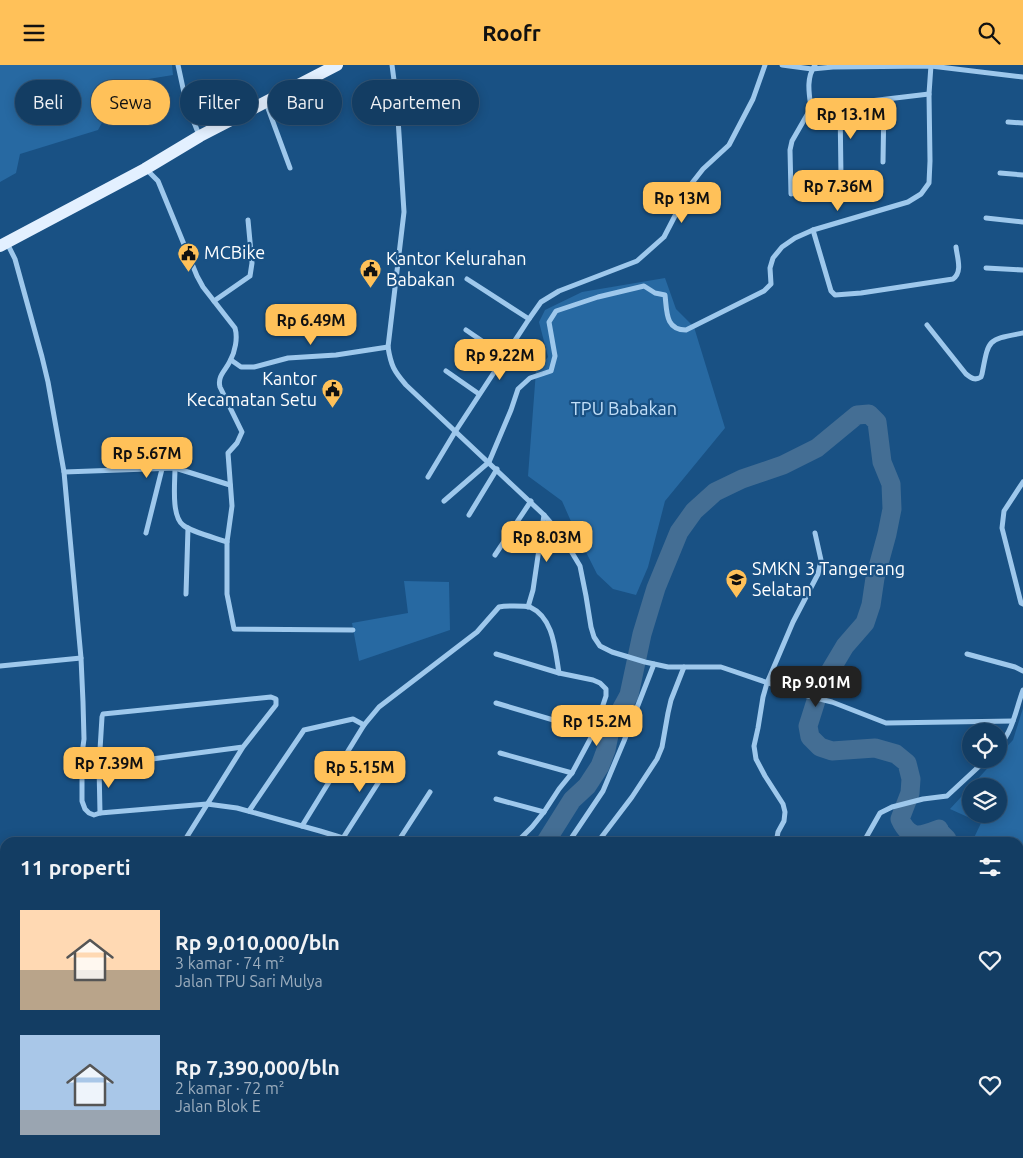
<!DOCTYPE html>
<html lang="id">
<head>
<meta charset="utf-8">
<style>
  :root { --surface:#133d63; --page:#1c4469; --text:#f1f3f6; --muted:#9daebe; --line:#325678; --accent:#ffc159 }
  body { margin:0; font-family:Ubuntu,sans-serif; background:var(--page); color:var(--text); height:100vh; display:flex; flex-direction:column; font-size:19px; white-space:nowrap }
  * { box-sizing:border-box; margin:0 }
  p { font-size:16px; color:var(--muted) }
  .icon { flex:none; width:28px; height:28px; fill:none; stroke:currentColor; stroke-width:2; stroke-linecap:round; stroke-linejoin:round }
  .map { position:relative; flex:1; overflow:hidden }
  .details { position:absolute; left:0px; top:772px; width:1024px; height:321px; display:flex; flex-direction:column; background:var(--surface); border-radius:15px 15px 0 0; box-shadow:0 2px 12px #0003,0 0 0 1px var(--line) }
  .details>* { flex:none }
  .top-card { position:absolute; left:15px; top:15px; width:500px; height:45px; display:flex; gap:10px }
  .tools { position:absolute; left:962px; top:658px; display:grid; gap:10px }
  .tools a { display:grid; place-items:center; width:45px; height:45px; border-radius:50%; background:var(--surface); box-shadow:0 2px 12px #0003,0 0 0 1px var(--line); font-size:25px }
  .price { position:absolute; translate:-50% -42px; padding:0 11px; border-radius:10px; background:var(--accent); color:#111; font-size:16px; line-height:32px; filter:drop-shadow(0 1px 2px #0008) }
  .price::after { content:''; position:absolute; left:50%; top:30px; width:15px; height:11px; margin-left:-8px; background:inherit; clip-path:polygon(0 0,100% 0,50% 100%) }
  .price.selected { background:#222; color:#fff }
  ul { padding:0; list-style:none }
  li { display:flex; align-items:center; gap:15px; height:125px; padding:0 20px }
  li span { display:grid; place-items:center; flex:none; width:140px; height:100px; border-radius:0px; color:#555 }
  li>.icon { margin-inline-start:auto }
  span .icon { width:60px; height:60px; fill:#fffc; stroke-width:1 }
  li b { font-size:21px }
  h2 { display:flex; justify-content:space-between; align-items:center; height:60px; padding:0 20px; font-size:21px }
  .chip { padding:0 18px; border-radius:22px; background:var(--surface); box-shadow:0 2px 12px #0003,0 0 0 1px var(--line); font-size:18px; line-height:45px }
  .chip.selected { background:var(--accent); color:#111 }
  header { display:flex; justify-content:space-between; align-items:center; height:65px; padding:0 20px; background:var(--accent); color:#111; font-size:22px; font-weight:700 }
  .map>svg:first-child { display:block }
</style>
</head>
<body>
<header><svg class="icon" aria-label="menu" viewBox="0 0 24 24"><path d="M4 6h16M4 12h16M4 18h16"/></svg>Roofr<svg class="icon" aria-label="search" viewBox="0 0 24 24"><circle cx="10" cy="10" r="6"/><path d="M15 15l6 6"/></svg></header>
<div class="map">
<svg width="1023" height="1093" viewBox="0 0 1023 1093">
  <rect width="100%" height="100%" fill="#195184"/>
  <!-- green -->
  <g fill="#2769a2" fill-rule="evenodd">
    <path d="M 0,0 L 172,0 L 173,10 L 124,18 L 98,65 L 20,89 L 16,108 L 0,117 Z"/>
    <path d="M 665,213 L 676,244 L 694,262 L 725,363 L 665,436 L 648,502 L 636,530 L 613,524 L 597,509 L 573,461 L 562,436 L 528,411 L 536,306 L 548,292 L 539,257 L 545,245 L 582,227 Z"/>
    <path d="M 404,516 L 449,517 L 450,565 L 359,596 L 352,558 L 408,548 Z"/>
    <path d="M 1023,643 L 1023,821 L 1019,819 L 1019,778 L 972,777 L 981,758 L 950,744 L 996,694 L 999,694 L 999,690 L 1013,675 ZM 971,721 L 999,721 L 999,749 L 971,749 Z"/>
    <path d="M 0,886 L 5,886 L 5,1089 L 90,1089 L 90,1092 L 75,1093 L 0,1093 Z"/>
  </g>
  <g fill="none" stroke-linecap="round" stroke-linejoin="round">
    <!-- river -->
    <g stroke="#446e94" stroke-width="19">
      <path d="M 545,778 L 572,735 L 587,721 L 600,701 L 606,685 L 610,665 L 629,630 L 642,569 L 656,523 L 679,467 L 694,446 L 715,427 L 742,414 L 783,400 L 817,383 L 857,350 L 869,349 L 877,357 L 882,397 L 891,419 L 892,444 L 887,469 L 875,513 L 871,540 L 865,558 L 845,581 L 820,623 L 808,661 L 810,672 L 820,682 L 832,686 L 875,683 L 896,689 L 907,698 L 911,714 L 910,728 L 900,754 C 910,776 921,771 939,764 L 939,766 L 947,774 L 947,778"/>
      <path d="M 1019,869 L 1023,873"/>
      <path d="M 142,1089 L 143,1093"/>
    </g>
    <!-- street -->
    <g stroke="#9ec8ec" stroke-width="5">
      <path d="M 178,0 L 186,37 L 199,70"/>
      <path d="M 392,0 L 397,38 L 404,147 L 388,282 C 391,301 394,306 406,320 L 544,450 L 562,471 L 580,501 L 586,531 L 591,562 L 594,572 L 600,581 L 612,587 L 645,597 L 668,602 L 721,602 L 804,630 L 832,637 L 886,658 L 1013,656"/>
      <path d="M 782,0 L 812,4 L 833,2 L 931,1 L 1023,12"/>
      <path d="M 266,38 L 290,103"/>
      <path d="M 840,39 L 841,112"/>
      <path d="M 811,43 C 809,28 806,13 815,0"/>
      <path d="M 1008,57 L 1023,58"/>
      <path d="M 883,97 L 884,35"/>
      <path d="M 146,104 L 158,116 L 197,211 L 203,222 L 235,263 C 238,273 235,287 230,296 C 226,305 217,311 220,322 L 242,367 L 237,378 L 228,388 L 232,441 L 227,477 L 227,529 L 234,564 L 353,565"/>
      <path d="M 1000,108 L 1023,110"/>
      <path d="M 791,129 L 790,85 L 792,76 L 811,43 L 929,29"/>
      <path d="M 986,153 L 1023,157"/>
      <path d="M 813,165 L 831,226 L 835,230 L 861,228 L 953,214 C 963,207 957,192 956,182"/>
      <path d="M 7,178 L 15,194 L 42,292 L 48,317 L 64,407 L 81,593 L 83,637 L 84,674 L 82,689 L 82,736 L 85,744 L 89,748 L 94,750 L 100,748 L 207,739 L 237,743 L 320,766 L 343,773 L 351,778"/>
      <path d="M 986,203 L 1023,205"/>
      <path d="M 467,214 L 529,254"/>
      <path d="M 214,236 L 250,211 L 252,198 L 248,155"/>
      <path d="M 927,260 L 966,309 C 971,313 975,316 981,312 L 982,309 C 989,273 987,275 1023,268"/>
      <path d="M 466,265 L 504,291"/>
      <path d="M 231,295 L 241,302 L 254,302 L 288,293 L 336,290 L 388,282"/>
      <path d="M 446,306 L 479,329"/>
      <path d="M 175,403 C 175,417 171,451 183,460 C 191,467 216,473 227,477"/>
      <path d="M 64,407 L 175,403 L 230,420"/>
      <path d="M 428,412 L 455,367 L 529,254 L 541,237 L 559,226 L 637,196 L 664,172 L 692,118 L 703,104 L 729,80 L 753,34 L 765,0"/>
      <path d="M 1023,417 L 1004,446 L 1002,463 L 1021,538 L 1023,539"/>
      <path d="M 444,436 L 489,397 L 511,345 L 518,324 L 530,313 L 551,306 L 555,291 L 549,257 L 556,246 L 598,232 L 644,221 L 655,228 L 665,230 C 667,246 665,265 686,265 L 764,226 L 771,219 L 770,203 L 773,193 L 782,182 L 795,173 L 813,165 L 908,137 L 921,129 L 929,118 L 930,96 L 929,29 L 931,0"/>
      <path d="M 469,450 L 497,404"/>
      <path d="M 146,468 L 162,404"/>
      <path d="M 495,490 L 531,436"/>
      <path d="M 186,529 L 188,463"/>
      <path d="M 528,542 L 533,525 L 544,450"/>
      <path d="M 496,589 L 559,608 L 593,615 L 600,618 L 606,624 L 606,631 L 594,667 L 572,708 L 559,724 L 544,747 L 532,762 L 516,778"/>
      <path d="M 967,589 L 1015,602 L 1023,606"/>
      <path d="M 0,601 L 81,593"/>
      <path d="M 496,638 L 594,667"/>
      <path d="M 999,681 C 1013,666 1016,644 1023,625"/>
      <path d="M 500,688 L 572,708"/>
      <path d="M 99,701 L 100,748"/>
      <path d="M 496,734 L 544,747"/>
      <path d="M 249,746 L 304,665 L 353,654 L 364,660"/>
      <path d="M 302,761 L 364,660 L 379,642 L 477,567 L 499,542 C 504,541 509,541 514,541 C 519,541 526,541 530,542 C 554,553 555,585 559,608"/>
      <path d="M 343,773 L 387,704 L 393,692"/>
      <path d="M 183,778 L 243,682 L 276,640 L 276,634 L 271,632 L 103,649 L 102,652 L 99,701 L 243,682"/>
      <path d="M 397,778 L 430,727"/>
      <path d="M 568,778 L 603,726 L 624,676 L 654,599"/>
      <path d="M 597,778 L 632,732 L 657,694 L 662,682 L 668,648 L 671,635 L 684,602"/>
      <path d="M 776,778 L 778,767 L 784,756 L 785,747 L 783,739 L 765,711 L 756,694 L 754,681 L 758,663 L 763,632 L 767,618 L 793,557 L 818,509 L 821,495 L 815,468"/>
      <path d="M 863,778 L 880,748 L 892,742 L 923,734 L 947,731 L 987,694"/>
      <path d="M 1019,1063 L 1023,1064"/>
      <path d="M 164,1089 L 164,1093"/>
      <path d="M 216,1089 L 217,1093"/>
      <path d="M 259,1089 L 260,1093"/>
      <path d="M 417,1093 L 418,1089"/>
      <path d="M 469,1093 L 471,1089"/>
      <path d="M 592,1093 L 592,1089"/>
      <path d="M 698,1093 L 699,1089"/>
      <path d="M 832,1093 L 832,1089"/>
    </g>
    <!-- primary -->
    <path stroke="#e3f0ff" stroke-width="12" d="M 0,181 L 145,104 L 200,71 L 337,0"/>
  </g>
  <!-- icons -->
  <defs>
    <symbol id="civic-pin" viewBox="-11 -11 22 30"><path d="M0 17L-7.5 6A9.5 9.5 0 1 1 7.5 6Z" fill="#ffc159" stroke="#195184"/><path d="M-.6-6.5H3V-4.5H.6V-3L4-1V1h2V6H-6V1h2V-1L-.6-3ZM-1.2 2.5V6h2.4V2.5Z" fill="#111"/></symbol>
    <symbol id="school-pin" viewBox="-11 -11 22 30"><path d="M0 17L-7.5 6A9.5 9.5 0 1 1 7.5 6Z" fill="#ffc159" stroke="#195184"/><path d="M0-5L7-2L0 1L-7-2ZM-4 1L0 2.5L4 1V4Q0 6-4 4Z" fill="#111"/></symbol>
  </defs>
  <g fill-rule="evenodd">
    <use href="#civic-pin" x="176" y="176" width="25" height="34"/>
    <use href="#civic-pin" x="358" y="192" width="25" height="34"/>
    <use href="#civic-pin" x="320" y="312" width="25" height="34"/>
    <use href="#school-pin" x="724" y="502" width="25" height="34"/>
  </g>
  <g text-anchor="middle" stroke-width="4.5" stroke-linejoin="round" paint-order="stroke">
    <!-- poi labels -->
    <g font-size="18" fill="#fff" stroke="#195184" text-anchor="start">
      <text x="204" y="194">MCBike</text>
      <text x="386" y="200">Kantor Kelurahan<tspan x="386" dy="21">Babakan</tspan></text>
      <text x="317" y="320" text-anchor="end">Kantor<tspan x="317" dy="21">Kecamatan Setu</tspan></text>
      <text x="752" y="510">SMKN 3 Tangerang<tspan x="752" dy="21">Selatan</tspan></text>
    </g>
    <!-- park labels -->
    <g font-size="18" fill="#c3e0f9" stroke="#195184">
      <text x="624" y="350">TPU Babakan</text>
    </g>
  </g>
</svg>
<div class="tools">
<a><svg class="icon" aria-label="locate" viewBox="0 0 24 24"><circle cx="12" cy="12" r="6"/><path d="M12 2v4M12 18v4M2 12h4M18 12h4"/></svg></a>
<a><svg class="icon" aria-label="layers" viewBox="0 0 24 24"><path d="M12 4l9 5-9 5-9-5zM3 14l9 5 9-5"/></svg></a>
</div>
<b class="price" style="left:851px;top:75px">Rp 13.1M</b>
<b class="price" style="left:838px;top:147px">Rp 7.36M</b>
<b class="price" style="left:682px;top:159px">Rp 13M</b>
<b class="price" style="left:311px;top:281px">Rp 6.49M</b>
<b class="price" style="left:500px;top:316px">Rp 9.22M</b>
<b class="price" style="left:147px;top:414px">Rp 5.67M</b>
<b class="price" style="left:547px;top:498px">Rp 8.03M</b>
<b class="price selected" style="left:816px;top:643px">Rp 9.01M</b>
<b class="price" style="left:597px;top:682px">Rp 15.2M</b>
<b class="price" style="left:109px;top:724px">Rp 7.39M</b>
<b class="price" style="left:360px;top:728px">Rp 5.15M</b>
<div class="top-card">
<a class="chip">Beli</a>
<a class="chip selected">Sewa</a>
<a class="chip">Filter</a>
<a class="chip">Baru</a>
<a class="chip">Apartemen</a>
</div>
<section class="details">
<h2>11 properti<svg class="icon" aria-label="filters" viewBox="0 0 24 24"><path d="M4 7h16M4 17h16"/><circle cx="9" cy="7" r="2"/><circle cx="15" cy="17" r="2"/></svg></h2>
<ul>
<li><span style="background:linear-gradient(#ffd9b3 60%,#b9a48a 0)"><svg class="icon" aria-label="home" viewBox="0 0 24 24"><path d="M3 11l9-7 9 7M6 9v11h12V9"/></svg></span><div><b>Rp 9,010,000/bln</b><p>3 kamar · 74 m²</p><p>Jalan TPU Sari Mulya</p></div><svg class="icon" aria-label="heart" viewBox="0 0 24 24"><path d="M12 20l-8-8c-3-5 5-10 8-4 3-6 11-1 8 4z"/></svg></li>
<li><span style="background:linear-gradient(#a9c7e8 75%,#9aa5b1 0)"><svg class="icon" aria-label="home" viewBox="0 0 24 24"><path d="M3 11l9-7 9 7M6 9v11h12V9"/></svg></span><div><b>Rp 7,390,000/bln</b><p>2 kamar · 72 m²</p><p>Jalan Blok E</p></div><svg class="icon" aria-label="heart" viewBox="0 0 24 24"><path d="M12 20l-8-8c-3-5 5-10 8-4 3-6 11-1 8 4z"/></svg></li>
</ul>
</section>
</div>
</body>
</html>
